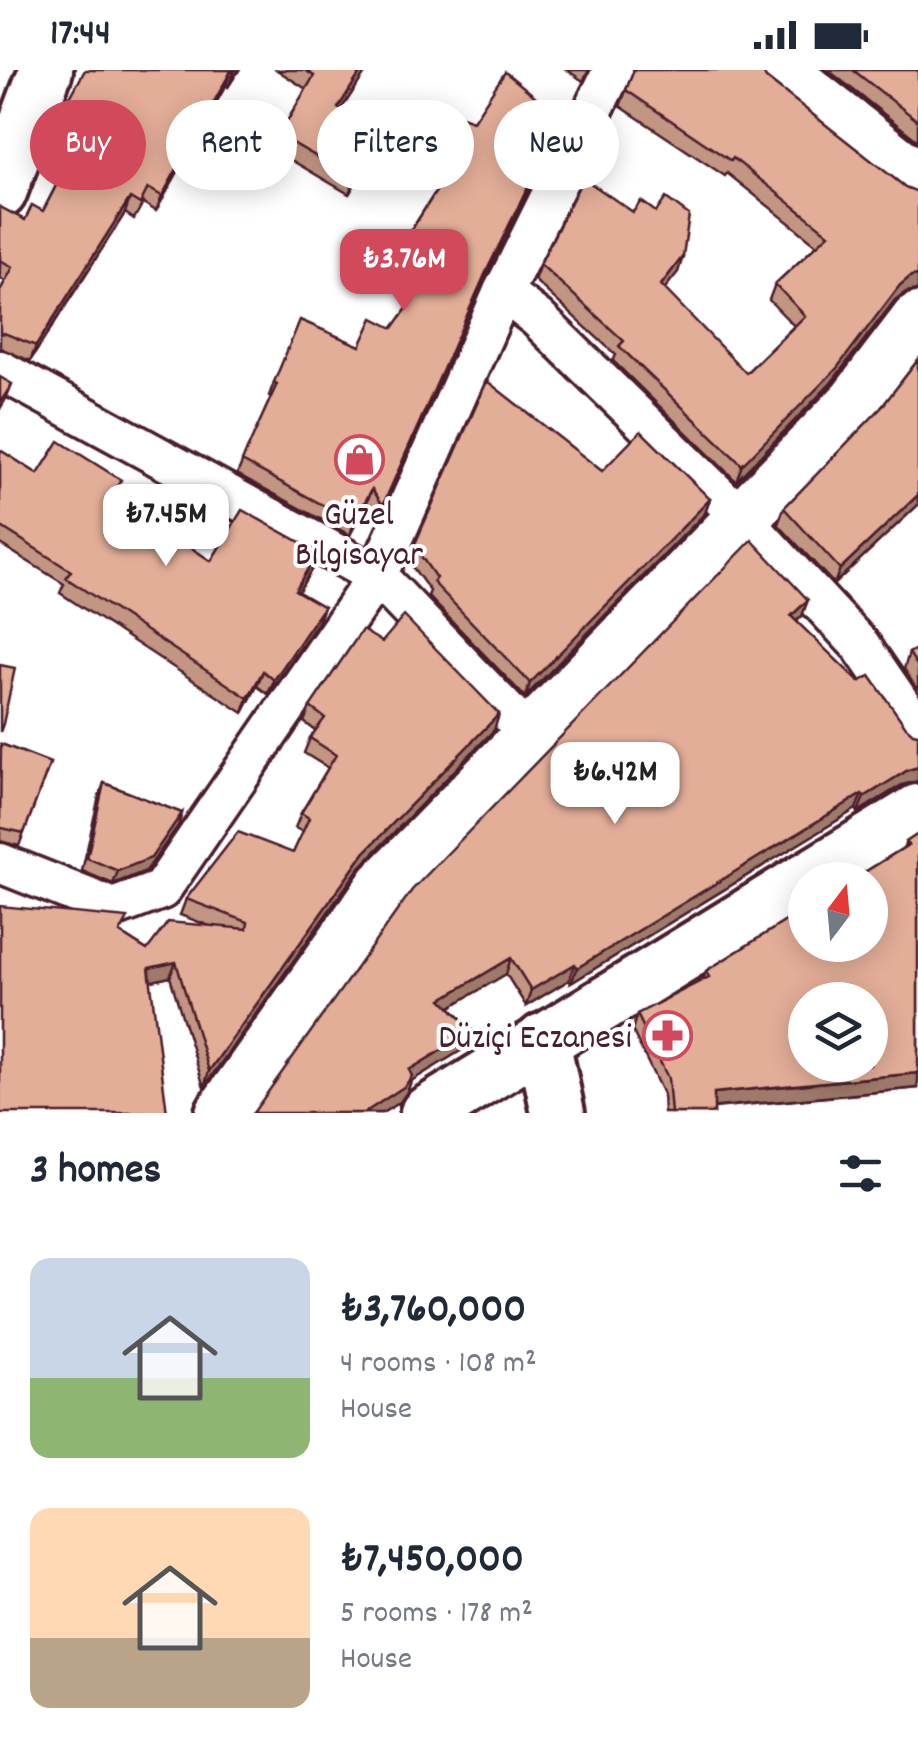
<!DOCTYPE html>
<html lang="en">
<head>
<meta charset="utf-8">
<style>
  :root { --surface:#fff; --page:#f6f6f7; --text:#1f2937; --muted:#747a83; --accent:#d1495b }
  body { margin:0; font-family:Dekko,sans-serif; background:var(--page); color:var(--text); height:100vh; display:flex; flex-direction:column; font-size:38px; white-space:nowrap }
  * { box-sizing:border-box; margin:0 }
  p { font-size:32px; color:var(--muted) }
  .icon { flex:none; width:55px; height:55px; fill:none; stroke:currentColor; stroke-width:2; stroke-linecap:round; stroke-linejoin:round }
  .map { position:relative; height:1043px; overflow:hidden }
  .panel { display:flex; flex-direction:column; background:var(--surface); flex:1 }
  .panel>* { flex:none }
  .guide { position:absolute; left:30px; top:30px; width:860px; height:90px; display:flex; gap:20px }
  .needle { width:65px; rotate:16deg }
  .tools { position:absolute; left:788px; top:792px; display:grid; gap:20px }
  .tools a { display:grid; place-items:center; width:100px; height:100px; border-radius:50%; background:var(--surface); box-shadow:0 5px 25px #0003; font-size:50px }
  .price { position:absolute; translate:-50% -85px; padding:0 22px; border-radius:20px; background:#fff; color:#222; font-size:32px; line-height:65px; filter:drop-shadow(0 2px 5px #0008) }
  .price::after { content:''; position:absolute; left:50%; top:60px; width:30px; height:22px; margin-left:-15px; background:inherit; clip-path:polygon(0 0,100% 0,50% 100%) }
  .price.selected { background:var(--accent); color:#fff }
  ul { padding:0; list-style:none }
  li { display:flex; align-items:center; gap:30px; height:250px; padding:0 30px }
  li span { display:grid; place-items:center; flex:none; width:280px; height:200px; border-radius:20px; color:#555 }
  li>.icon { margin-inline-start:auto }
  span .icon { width:120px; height:120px; fill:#fffc; stroke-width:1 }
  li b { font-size:42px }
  h2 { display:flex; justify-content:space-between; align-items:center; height:120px; padding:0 30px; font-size:42px }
  .chip { padding:0 35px; border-radius:45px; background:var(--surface); box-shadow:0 5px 25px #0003; font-size:35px; line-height:90px }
  .chip.selected { background:var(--accent); color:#fff }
  .status { display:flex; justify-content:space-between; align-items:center; height:70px; padding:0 50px; background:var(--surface); direction:ltr }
  .status svg { height:28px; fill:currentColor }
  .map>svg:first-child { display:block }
</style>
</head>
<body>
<div class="status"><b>17:44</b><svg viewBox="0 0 49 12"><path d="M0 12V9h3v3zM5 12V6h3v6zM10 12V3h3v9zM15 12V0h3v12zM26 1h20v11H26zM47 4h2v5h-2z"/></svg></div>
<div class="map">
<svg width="918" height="1043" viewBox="0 0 918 1043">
  <rect width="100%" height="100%" fill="#fff"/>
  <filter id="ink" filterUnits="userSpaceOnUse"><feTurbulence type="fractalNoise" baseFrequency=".01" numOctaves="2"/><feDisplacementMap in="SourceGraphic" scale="20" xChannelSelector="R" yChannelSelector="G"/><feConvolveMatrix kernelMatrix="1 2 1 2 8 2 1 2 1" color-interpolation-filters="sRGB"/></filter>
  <g filter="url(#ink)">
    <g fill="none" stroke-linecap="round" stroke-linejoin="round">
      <defs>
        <g id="street">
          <path d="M 503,222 L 537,248 L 742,448 L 861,576 L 918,659"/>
          <path d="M 0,300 L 377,506 L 530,665"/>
          <path d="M 0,793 L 113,838 L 161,820 L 377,506 L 503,222 L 613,0"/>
        </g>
        <g id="secondary">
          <path d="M 779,0 L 918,109"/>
          <path d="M 0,122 L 46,0"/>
          <path d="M 805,810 L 918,741"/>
          <path d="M 543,970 L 558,1043"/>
          <path d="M 222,1043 L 383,816 L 854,333 L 918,249"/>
          <path d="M 427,1043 L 805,810"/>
        </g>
      </defs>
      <!-- street casing -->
      <use href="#street" stroke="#4a1f2b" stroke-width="45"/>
      <!-- secondary casing -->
      <use href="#secondary" stroke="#4a1f2b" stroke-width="60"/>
      <!-- street -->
      <use href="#street" stroke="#fff" stroke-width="38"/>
      <!-- secondary -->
      <use href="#secondary" stroke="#fff" stroke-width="52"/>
    </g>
    <!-- wall -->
    <g fill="#c39683" stroke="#4a1f2b" stroke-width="2.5">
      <path d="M 239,0 L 228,17 L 226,15 L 156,141 L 143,133 L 134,149 L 125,143 L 30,291 L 0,278 L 0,221 L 5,211 L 0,208 L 0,137 L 25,150 L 43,141 L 68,92 L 47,81 L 62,42 Z"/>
      <path d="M 277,0 L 367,0 L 341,39 L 382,63 L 376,78 L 349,124 L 274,80 L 279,65 L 306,19 Z"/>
      <path d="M 567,0 L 589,0 L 583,11 Z"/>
      <path d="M 634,0 L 766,8 L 905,117 L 906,222 L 895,230 L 831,313 L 736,411 L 613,291 L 616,285 L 534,210 L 540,194 L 683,186 L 678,202 L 664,219 L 746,303 L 794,256 L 769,230 L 775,214 L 817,175 L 727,103 L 725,106 L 620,36 Z"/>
      <path d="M 828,0 L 918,0 L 918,71 Z"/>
      <path d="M 562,48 L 558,61 L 482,213 L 378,448 L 367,432 L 350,465 L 237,404 L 271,327 L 269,326 L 274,312 L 360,276 L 393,258 L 426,213 L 396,191 L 400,178 L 438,118 L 399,92 L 404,79 L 473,51 Z"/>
      <path d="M 918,290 L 918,435 L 834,514 L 778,454 L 784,438 L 881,338 Z"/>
      <path d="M 0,380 L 38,404 L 114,427 L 211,491 L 318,482 L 313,497 L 298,522 L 324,537 L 318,552 L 268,624 L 257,616 L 243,643 L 60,523 L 64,514 L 0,474 Z"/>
      <path d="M 602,401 L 710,429 L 705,443 L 525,627 L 428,526 L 430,521 L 408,491 L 414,476 Z"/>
      <path d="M 802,546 L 797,551 L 902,715 L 858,742 L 856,739 L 571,913 L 569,910 L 526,936 L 506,904 L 450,937 L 473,961 L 467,977 L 411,1011 L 407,1022 L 400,1032 L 382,1043 L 253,1043 Z"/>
      <path d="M 918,578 L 918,621 L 904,599 L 909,583 Z"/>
      <path d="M 310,637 L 499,644 L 494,660 L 359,798 L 204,1017 L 170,907 L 151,911 L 122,864 L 147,880 L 210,856 L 180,845 L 186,829 L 293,783 L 303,762 L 295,758 L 301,743 L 328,698 L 304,683 L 310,668 L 316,661 L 304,652 Z"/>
      <path d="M 1,674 L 50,693 L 19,776 L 0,771 Z"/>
      <path d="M 104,713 L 182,743 L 178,756 L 146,801 L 113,814 L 82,801 L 99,726 Z"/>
      <path d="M 918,764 L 918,1018 L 714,1038 L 714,1043 L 664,1043 L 663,1024 L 632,960 L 637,944 L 703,910 L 706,901 L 903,778 L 906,772 Z"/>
    </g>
    <!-- shaded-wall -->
    <g fill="#9f7a6a" stroke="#4a1f2b" stroke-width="2.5">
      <path d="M 235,0 L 239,0 L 228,17 L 234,2 Z"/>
      <path d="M 362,0 L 367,0 L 333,52 L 338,38 Z"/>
      <path d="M 231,1 L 226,15 L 156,141 L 162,126 Z"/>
      <path d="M 562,48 L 558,61 L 482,213 L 378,448 L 487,200 Z"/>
      <path d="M 382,63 L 376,78 L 349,124 L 355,109 Z"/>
      <path d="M 130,128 L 125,143 L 30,291 L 36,276 Z"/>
      <path d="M 683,186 L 678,202 L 655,231 L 661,215 Z"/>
      <path d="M 918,205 L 918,220 L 906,222 L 895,230 L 831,313 L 736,411 L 742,395 L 900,215 L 911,206 Z"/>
      <path d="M 12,314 L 6,329 L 0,339 L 0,333 Z"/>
      <path d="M 372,419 L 367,432 L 350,465 L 354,452 Z"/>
      <path d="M 918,425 L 918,435 L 834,514 L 840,499 Z"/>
      <path d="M 710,429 L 705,443 L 525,627 L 530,613 Z"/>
      <path d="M 318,482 L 313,497 L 290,535 L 295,520 Z"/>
      <path d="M 808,530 L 802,546 L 786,561 L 791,546 Z"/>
      <path d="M 324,537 L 318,552 L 268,624 L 274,610 Z"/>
      <path d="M 263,601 L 257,616 L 243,643 L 248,628 Z"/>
      <path d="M 499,644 L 494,660 L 359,798 L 204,1017 L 209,1001 L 364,783 Z"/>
      <path d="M 918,697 L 918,711 L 902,715 L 858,742 L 864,727 L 908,700 Z"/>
      <path d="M 862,724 L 856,739 L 571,913 L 577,898 Z"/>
      <path d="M 182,743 L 178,756 L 146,801 L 113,814 L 118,801 Z"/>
      <path d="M 511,888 L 506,904 L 437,945 L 442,929 Z"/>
      <path d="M 176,892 L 170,907 L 144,913 L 149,898 Z"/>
      <path d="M 575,894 L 569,910 L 526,936 L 531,920 Z"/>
      <path d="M 473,961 L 467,977 L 411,1011 L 407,1022 L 400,1032 L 382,1043 L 364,1043 L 409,1000 Z"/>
      <path d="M 918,1003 L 918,1018 L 708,1038 L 714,1023 Z"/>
    </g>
    <!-- building -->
    <g fill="#e3ae98" stroke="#4a1f2b" stroke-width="2.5" fill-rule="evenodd">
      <path d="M 85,0 L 235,0 L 234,2 L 231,1 L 162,126 L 148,118 L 140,134 L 130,128 L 36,276 L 4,263 L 0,264 L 0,221 L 13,197 L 0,190 L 0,137 L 25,150 L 32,135 L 43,141 L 75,79 L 53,66 L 62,42 Z"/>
      <path d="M 305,0 L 362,0 L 338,38 L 382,63 L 355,109 L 279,65 L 314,6 Z"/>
      <path d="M 634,0 L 762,0 L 766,8 L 905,117 L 918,122 L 918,205 L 911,206 L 900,215 L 837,298 L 742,395 L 619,276 L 624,271 L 540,194 L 583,108 L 633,142 L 641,131 L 656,142 L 666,128 L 689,145 L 683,186 L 661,215 L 746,303 L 805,246 L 775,214 L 829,164 L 733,88 L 731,91 L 626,20 Z"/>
      <path d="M 853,0 L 918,0 L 918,51 Z"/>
      <path d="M 505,2 L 562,48 L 487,200 L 383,435 L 372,419 L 354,452 L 242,391 L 277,314 L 274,312 L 300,250 L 360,276 L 373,248 L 393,258 L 433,202 L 400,178 L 445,107 L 404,79 L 426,35 L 473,51 Z"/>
      <path d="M 918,290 L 918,425 L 840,499 L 784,438 L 881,338 Z"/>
      <path d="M 0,307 L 12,314 L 0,333 Z"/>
      <path d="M 487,311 L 602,401 L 641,361 L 710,429 L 530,613 L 433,512 L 436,508 L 414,476 Z"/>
      <path d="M 59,371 L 121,410 L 112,425 L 211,491 L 242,440 L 318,482 L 295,520 L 324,537 L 274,610 L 263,601 L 248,628 L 66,508 L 71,501 L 0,456 L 0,380 L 38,404 Z"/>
      <path d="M 752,470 L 808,530 L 791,546 L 859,612 L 870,606 L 906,657 L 913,663 L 918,664 L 918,697 L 908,700 L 864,727 L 862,724 L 577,898 L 575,894 L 531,920 L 511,888 L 442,929 L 473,961 L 409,1000 L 412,1006 L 405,1016 L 364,1043 L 253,1043 L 412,820 Z"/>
      <path d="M 404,546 L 499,644 L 364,783 L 209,1001 L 176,892 L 149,898 L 167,1043 L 0,1043 L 0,836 L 128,848 L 120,863 L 147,880 L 168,852 L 247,859 L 248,852 L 186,829 L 238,762 L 293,783 L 309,748 L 301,743 L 336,685 L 310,668 L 325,648 L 310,637 L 362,560 L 382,572 Z"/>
      <path d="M 918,578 L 918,597 L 909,583 Z"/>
      <path d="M 0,595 L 15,598 L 3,654 L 0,662 Z"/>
      <path d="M 1,674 L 50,693 L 24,763 L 2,758 L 0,758 Z"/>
      <path d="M 104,713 L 182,743 L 151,788 L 118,801 L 87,788 Z"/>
      <path d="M 918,764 L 918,1003 L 714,1023 L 714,1043 L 671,1043 L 668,1008 L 637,944 L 709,907 L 706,901 L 805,839 L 805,875 L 870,875 L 870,810 L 852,810 L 908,775 L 906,772 ZM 805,930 L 870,930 L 870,995 L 805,995 Z"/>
    </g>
  </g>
  <!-- icons -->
  <defs>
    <symbol id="shop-ring" viewBox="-11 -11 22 22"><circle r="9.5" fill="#fff" stroke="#d1495b" stroke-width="1.5"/><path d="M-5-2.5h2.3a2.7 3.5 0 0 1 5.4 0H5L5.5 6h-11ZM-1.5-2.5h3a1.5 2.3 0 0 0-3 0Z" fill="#d1495b"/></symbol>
    <symbol id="pharmacy-ring" viewBox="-11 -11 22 22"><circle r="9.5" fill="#fff" stroke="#d1495b" stroke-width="1.5"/><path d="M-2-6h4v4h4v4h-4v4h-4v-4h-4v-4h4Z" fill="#d1495b"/></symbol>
  </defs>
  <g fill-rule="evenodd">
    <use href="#shop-ring" x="332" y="362" width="55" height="55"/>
    <use href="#pharmacy-ring" x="640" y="938" width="55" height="55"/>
  </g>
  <g text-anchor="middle" stroke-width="8" stroke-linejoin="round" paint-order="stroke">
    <!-- poi labels -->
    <g font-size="35" fill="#4a1f2b" stroke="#fff">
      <text x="359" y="454">Güzel<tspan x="359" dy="40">Bilgisayar</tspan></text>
      <text x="632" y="977" text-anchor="end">Düziçi Eczanesi</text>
    </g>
  </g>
</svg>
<div class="tools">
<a><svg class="needle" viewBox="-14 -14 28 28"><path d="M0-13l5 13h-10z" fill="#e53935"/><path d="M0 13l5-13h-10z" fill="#747a83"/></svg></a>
<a><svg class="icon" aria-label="layers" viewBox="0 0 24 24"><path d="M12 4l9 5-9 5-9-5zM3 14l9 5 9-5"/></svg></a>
</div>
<b class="price selected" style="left:404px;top:244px">₺3.76M</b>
<b class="price" style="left:166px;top:499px">₺7.45M</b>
<b class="price" style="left:615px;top:757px">₺6.42M</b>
<div class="guide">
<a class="chip selected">Buy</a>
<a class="chip">Rent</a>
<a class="chip">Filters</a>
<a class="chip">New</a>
</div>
</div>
<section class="panel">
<h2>3 homes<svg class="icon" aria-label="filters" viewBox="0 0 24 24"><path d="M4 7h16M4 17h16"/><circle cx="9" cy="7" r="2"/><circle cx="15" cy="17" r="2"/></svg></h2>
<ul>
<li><span style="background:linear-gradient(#c9d6e8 60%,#8fb573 0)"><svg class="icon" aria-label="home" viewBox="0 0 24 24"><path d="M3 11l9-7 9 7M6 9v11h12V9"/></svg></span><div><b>₺3,760,000</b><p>4 rooms · 108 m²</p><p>House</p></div></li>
<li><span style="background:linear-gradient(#ffd9b3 65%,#b9a48a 0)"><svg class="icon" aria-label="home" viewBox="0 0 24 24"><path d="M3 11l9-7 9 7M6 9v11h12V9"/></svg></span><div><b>₺7,450,000</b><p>5 rooms · 178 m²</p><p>House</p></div></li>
</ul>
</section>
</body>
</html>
